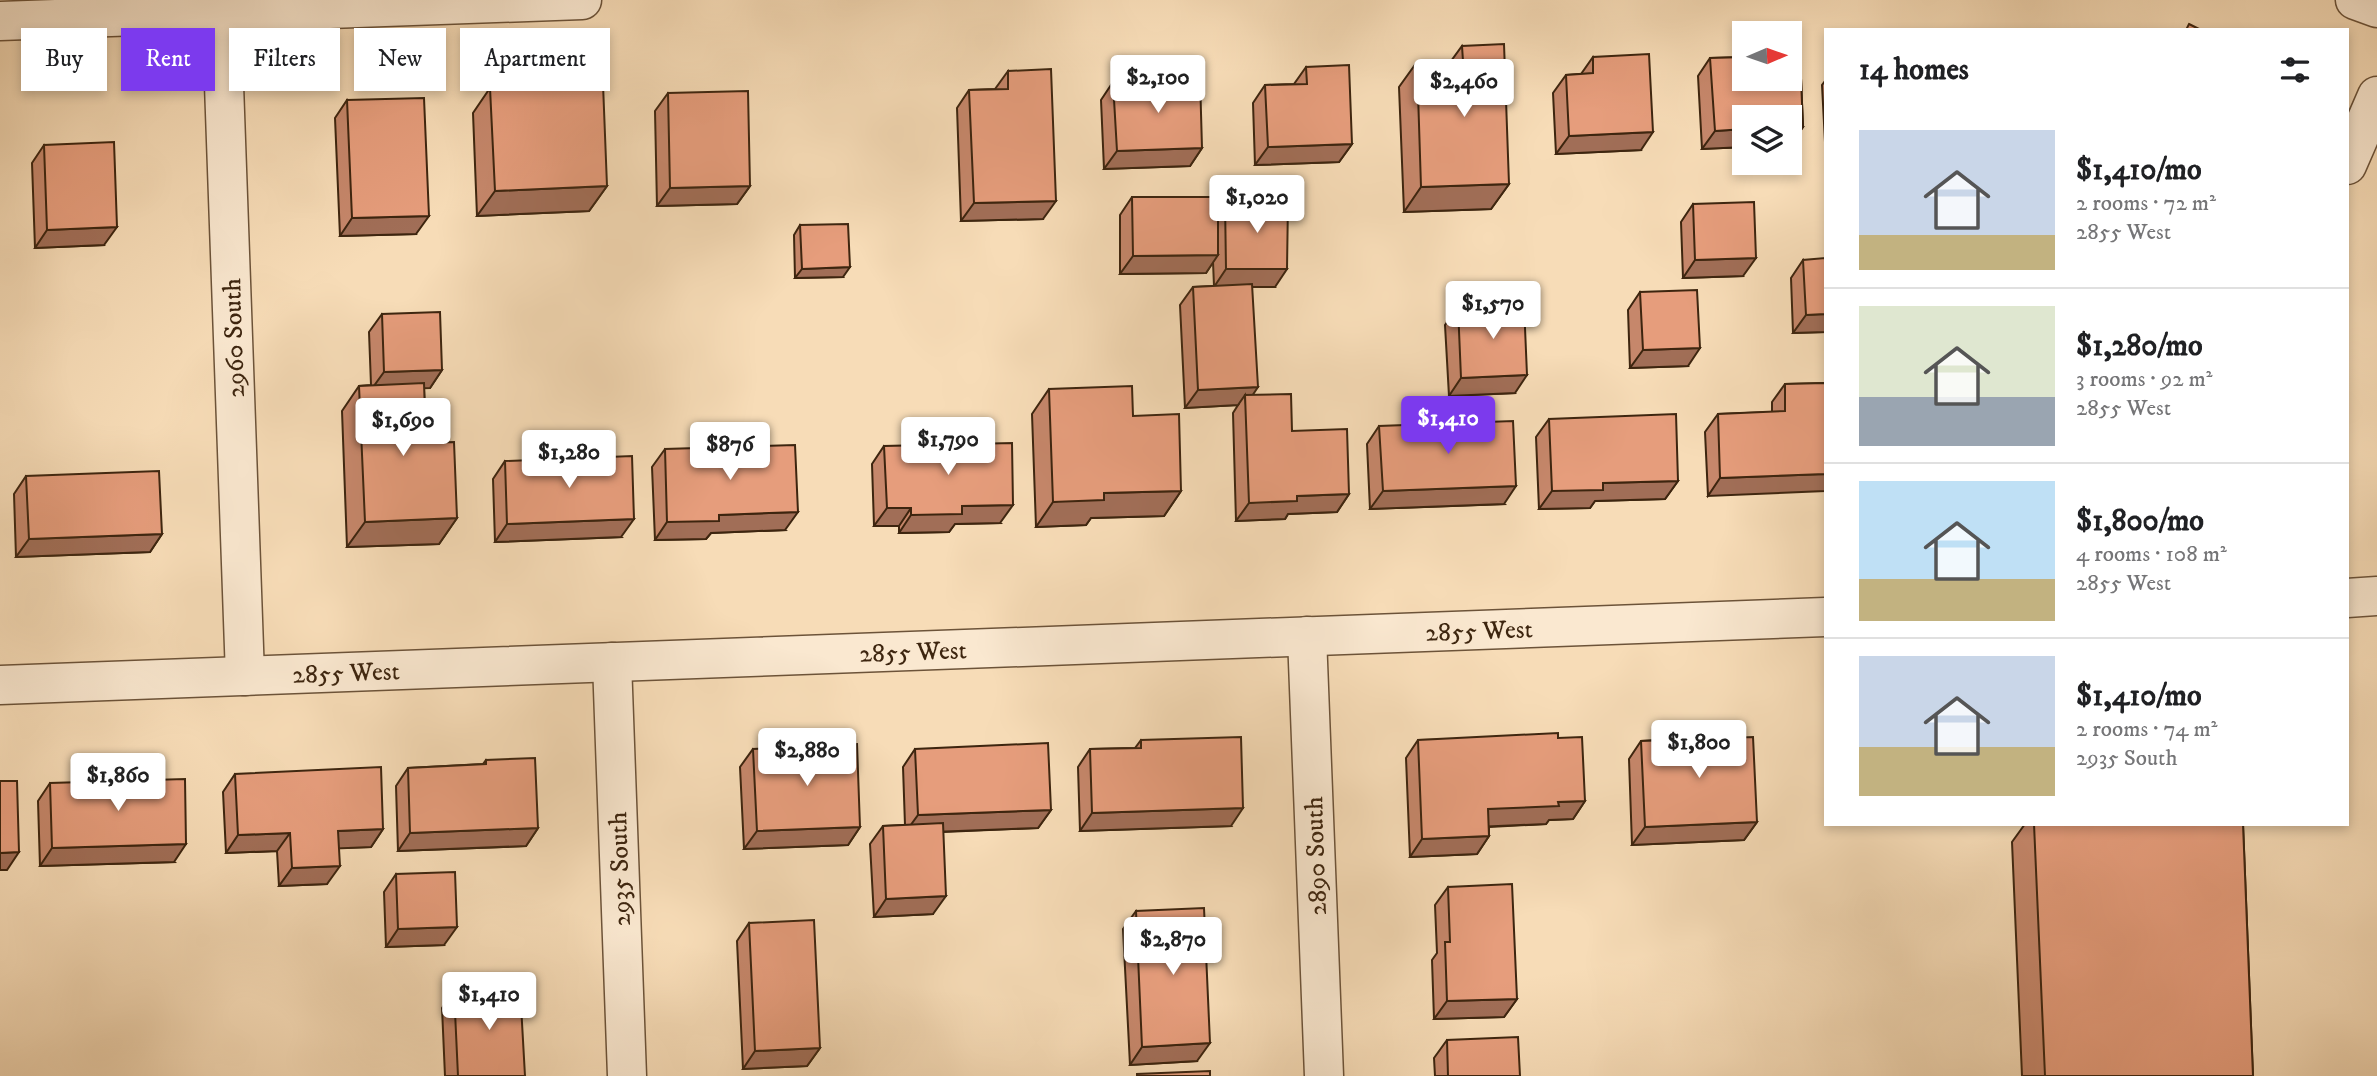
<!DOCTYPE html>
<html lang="en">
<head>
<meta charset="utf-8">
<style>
  :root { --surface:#fff; --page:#f6f6f6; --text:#202124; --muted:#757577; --line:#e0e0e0; --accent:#7c3aed }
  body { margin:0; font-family:"IM FELL DW Pica",serif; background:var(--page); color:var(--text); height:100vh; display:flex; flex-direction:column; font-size:26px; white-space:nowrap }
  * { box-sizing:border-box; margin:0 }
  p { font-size:23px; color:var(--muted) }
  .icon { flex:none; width:38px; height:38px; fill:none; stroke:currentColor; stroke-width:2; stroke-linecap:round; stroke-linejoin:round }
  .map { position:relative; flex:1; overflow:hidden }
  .details { position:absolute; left:1824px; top:28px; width:525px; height:798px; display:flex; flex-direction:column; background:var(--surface); border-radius:0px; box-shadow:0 4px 10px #0003 }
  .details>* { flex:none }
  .hud { position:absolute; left:21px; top:28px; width:665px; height:63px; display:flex; gap:14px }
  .needle { width:46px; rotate:88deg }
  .controls { position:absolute; left:1732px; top:21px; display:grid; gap:14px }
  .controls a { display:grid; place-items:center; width:70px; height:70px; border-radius:0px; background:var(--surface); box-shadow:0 4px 10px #0003; font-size:35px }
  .price { position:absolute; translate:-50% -60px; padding:0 16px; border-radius:7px; background:#fff; color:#222; font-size:23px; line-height:46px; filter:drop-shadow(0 2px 4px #0008) }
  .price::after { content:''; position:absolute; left:50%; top:42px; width:21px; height:16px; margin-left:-10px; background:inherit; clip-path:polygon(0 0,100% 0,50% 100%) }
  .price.current { background:var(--accent); color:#fff }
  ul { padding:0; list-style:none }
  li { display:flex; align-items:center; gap:21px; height:175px; padding:0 35px }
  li+li { border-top:2px solid var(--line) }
  li span { display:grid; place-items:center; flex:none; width:196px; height:140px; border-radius:0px; color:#555 }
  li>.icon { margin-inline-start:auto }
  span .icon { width:84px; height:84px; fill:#fffc; stroke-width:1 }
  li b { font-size:30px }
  h2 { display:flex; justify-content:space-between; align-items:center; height:84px; padding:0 35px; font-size:30px }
  .tag { padding:0 24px; border-radius:0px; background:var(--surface); box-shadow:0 4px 10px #0003; font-size:24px; line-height:63px }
  .tag.current { background:var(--accent); color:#fff }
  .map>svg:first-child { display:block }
</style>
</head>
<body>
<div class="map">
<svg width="2377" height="1076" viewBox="0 0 2377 1076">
  <rect width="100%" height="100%" fill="#f7dcb7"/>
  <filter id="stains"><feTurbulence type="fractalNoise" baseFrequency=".00286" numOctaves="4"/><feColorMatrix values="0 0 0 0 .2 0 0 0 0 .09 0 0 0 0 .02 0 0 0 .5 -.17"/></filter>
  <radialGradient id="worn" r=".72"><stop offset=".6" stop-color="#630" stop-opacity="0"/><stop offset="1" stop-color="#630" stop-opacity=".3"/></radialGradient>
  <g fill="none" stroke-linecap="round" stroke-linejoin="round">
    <defs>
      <g id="minor">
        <path d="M 221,0 L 245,676"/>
        <path d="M 2355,0 L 2377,8"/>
        <path d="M 0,21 L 582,0"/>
        <path d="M 2347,165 L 2377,96"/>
        <path d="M 2347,598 L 2377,596"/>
        <path d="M 1307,636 L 1324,1076"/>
        <path d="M 612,662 L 627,1076"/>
        <path d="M 0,685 L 1825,617"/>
      </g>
    </defs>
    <!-- minor casing -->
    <use href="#minor" stroke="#6c5339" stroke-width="41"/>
    <!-- minor -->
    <use href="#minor" stroke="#fae8d0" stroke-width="38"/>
  </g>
  <!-- wall -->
  <g fill="#c6876b" stroke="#3d250f" stroke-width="2">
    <path d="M 1462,46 L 1509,184 L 1491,209 L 1404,212 L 1399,87 L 1417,62 L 1451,61 Z"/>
    <path d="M 1800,54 L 1803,127 L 1791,145 L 1790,117 L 1745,117 L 1745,147 L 1702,149 L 1698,76 L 1710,58 L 1745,57 L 1745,79 L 1790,79 L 1790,55 Z"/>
    <path d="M 1593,57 L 1641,150 L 1556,154 L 1553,93 L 1566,75 L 1581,74 Z"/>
    <path d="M 1306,67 L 1352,144 L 1339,162 L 1255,165 L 1253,103 L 1265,85 L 1294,84 Z"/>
    <path d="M 1008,71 L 1043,219 L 961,221 L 957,108 L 969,90 L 995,89 Z"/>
    <path d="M 1825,81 L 1825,142 L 1822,85 Z"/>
    <path d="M 1113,82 L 1202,148 L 1190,166 L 1104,169 L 1101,100 Z"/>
    <path d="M 490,88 L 607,186 L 589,211 L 477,216 L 473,113 Z"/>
    <path d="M 668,93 L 750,186 L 737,204 L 657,206 L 655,111 Z"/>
    <path d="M 347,100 L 416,234 L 340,236 L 335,118 Z"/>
    <path d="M 44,145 L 104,245 L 35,248 L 32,163 Z"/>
    <path d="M 1132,197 L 1218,212 L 1225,201 L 1275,287 L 1252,287 L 1252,395 L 1292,431 L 1349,494 L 1337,512 L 1288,514 L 1285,519 L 1236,521 L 1233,413 L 1238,405 L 1185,408 L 1180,305 L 1193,287 L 1214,286 L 1213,262 L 1206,273 L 1120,274 L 1120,215 Z"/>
    <path d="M 1693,204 L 1743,276 L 1683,278 L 1681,222 Z"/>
    <path d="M 800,225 L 843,277 L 795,278 L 794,235 Z"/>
    <path d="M 1803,260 L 1825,332 L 1793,333 L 1791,278 Z"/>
    <path d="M 1640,292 L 1688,366 L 1630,368 L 1628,310 Z"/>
    <path d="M 1458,307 L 1515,393 L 1449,396 L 1445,325 Z"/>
    <path d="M 382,314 L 442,370 L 430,388 L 424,388 L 426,443 L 457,518 L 439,544 L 347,547 L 342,411 L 359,386 L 371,385 L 369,332 Z"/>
    <path d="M 1825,383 L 1708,496 L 1705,432 L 1718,414 L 1772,412 L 1772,402 L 1785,384 Z"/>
    <path d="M 1049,389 L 1133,416 L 1181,491 L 1164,516 L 1091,518 L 1086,525 L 1036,527 L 1032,414 Z"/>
    <path d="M 1549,419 L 1678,481 L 1665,499 L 1595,501 L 1590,508 L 1539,509 L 1536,437 Z"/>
    <path d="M 1379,426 L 1504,504 L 1370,509 L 1367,444 Z"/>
    <path d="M 884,446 L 1000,523 L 955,524 L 949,532 L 899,533 L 899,526 L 874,526 L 872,464 Z"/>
    <path d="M 665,449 L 785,530 L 711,533 L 706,539 L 655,540 L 652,467 Z"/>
    <path d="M 505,461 L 621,537 L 495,542 L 493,479 Z"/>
    <path d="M 26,476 L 162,534 L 150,552 L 16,557 L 14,494 Z"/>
    <path d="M 1665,733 L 1729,738 L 1757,822 L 1744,840 L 1632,845 L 1629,759 L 1641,741 L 1660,740 Z"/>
    <path d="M 1558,738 L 1585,801 L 1573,819 L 1549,820 L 1546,824 L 1489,827 L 1489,836 L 1477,854 L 1410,857 L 1406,758 L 1418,740 Z"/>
    <path d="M 1141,740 L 1231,826 L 1080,831 L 1078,767 L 1090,749 L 1135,748 Z"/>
    <path d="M 753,749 L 860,827 L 848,845 L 744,849 L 740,767 Z"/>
    <path d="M 915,749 L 1051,810 L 1038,828 L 943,832 L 933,914 L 874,917 L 870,844 L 883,826 L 905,825 L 903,767 Z"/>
    <path d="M 486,760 L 538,828 L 526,846 L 398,851 L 396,786 L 408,768 L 483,764 Z"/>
    <path d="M 235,774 L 383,829 L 371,847 L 339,848 L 327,884 L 279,886 L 277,851 L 226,853 L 223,792 Z"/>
    <path d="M 50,783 L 174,862 L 40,866 L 38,801 Z"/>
    <path d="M 2025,824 L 2243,824 L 2253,1076 L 2022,1076 L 2012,842 Z"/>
    <path d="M 396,874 L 444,945 L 386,947 L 384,892 Z"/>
    <path d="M 1448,887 L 1517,999 L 1504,1017 L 1434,1019 L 1432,960 L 1437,953 L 1435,905 Z"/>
    <path d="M 1136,911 L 1197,1061 L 1130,1065 L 1123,929 Z"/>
    <path d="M 749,923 L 820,1048 L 807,1066 L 743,1069 L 737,941 Z"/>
    <path d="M 454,990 L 525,1076 L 445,1076 L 442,1008 Z"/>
    <path d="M 1447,1040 L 1520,1076 L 1435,1076 L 1434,1058 Z"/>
  </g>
  <!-- shaded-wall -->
  <g fill="#a16e57" stroke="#3d250f" stroke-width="2">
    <path d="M 1790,127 L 1803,127 L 1790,145 Z"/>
    <path d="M 1745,129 L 1745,147 L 1702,149 L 1715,131 Z"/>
    <path d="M 1653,132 L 1641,150 L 1556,154 L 1569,136 Z"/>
    <path d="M 1352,144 L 1339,162 L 1255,165 L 1268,147 Z"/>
    <path d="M 1202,148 L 1190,166 L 1104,169 L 1117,151 Z"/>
    <path d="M 1509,184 L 1491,209 L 1404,212 L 1421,187 Z"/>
    <path d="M 607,186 L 589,211 L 477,216 L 495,191 Z"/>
    <path d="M 750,186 L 737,204 L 657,206 L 670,188 Z"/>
    <path d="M 1056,201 L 1043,219 L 961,221 L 974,203 Z"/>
    <path d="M 429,216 L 416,234 L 340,236 L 352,218 Z"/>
    <path d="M 117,227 L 104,245 L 35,248 L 47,230 Z"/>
    <path d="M 1218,255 L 1206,273 L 1120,274 L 1133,256 Z"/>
    <path d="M 1756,258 L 1743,276 L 1683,278 L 1695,260 Z"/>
    <path d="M 850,267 L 843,277 L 795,278 L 802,269 Z"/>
    <path d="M 1226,269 L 1287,269 L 1275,287 L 1214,287 Z"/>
    <path d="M 1825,314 L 1825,332 L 1793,333 L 1806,315 Z"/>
    <path d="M 1700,348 L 1688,366 L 1630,368 L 1643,350 Z"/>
    <path d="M 442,370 L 430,388 L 371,390 L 384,372 Z"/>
    <path d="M 1527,375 L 1515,393 L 1449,396 L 1461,378 Z"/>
    <path d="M 1258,387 L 1246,405 L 1245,395 L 1238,405 L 1185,408 L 1198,390 Z"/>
    <path d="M 1825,474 L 1825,491 L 1708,496 L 1720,478 Z"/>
    <path d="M 1678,481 L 1665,499 L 1595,501 L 1590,508 L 1539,509 L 1552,491 L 1603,483 Z"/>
    <path d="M 1516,486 L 1504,504 L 1370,509 L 1383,491 Z"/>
    <path d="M 1181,491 L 1164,516 L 1091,518 L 1086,525 L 1036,527 L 1053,502 L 1104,493 Z"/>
    <path d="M 1349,494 L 1337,512 L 1288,514 L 1285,519 L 1236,521 L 1249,503 L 1297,496 Z"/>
    <path d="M 1013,505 L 1000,523 L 955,524 L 949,532 L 899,533 L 911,515 L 962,506 Z"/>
    <path d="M 887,508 L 911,508 L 899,526 L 874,526 Z"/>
    <path d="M 798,512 L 785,530 L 711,533 L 706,539 L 655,540 L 667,522 L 719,515 Z"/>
    <path d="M 457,518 L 439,544 L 347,547 L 365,522 Z"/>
    <path d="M 634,519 L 621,537 L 495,542 L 507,524 Z"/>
    <path d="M 162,534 L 150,552 L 16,557 L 29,539 Z"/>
    <path d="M 1585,801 L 1573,819 L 1549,820 L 1546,824 L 1476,827 L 1488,809 L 1558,802 Z"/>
    <path d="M 1243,808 L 1231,826 L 1080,831 L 1092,813 Z"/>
    <path d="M 1051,810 L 1038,828 L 905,833 L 918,815 Z"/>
    <path d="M 1757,822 L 1744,840 L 1632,845 L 1645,827 Z"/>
    <path d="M 860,827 L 848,845 L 744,849 L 757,831 Z"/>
    <path d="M 538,828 L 526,846 L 398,851 L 410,833 Z"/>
    <path d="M 383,829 L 371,847 L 325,849 L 338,831 Z"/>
    <path d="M 290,833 L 277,851 L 226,853 L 238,835 Z"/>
    <path d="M 1489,836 L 1477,854 L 1410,857 L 1422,839 Z"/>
    <path d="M 186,844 L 174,862 L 40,866 L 52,848 Z"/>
    <path d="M 19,852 L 7,870 L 0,870 L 0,853 Z"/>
    <path d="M 340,866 L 327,884 L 279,886 L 292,868 Z"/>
    <path d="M 946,896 L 933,914 L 874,917 L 886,899 Z"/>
    <path d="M 457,927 L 444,945 L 386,947 L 398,929 Z"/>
    <path d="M 1517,999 L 1504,1017 L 1434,1019 L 1447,1001 Z"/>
    <path d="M 1210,1043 L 1197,1061 L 1130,1065 L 1142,1047 Z"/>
    <path d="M 820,1048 L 807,1066 L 743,1069 L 755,1051 Z"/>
  </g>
  <!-- building -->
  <g fill="#e69d7c" stroke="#3d250f" stroke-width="2">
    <path d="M 2189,24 L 2201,30 L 2186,30 Z"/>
    <path d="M 1504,44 L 1509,184 L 1421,187 L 1417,62 L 1463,61 L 1462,46 Z"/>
    <path d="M 1649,54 L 1653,132 L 1569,136 L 1566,75 L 1593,73 L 1593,57 Z"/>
    <path d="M 1800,54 L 1803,127 L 1790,127 L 1790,117 L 1745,117 L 1745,129 L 1715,131 L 1710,58 L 1745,57 L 1745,79 L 1790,79 L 1790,55 Z"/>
    <path d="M 1349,65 L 1352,144 L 1268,147 L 1265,85 L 1307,84 L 1306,67 Z"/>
    <path d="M 1051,69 L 1056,201 L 974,203 L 969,90 L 1008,89 L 1008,71 Z"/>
    <path d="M 1200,78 L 1202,148 L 1117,151 L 1113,82 Z"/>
    <path d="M 603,84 L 607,186 L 495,191 L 490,88 Z"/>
    <path d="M 748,91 L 750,186 L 670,188 L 668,93 Z"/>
    <path d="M 424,98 L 429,216 L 352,218 L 347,100 Z"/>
    <path d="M 114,142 L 117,227 L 47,230 L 44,145 Z"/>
    <path d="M 1132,197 L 1218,197 L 1218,255 L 1133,256 Z"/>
    <path d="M 1225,201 L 1288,201 L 1287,269 L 1226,269 Z"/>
    <path d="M 1754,202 L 1756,258 L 1695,260 L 1693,204 Z"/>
    <path d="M 848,224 L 850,267 L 802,269 L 800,225 Z"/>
    <path d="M 1825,258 L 1825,314 L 1806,315 L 1803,260 Z"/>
    <path d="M 1252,284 L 1258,387 L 1198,390 L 1193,287 Z"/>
    <path d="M 1697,290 L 1700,348 L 1643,350 L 1640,292 Z"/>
    <path d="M 1524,304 L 1527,375 L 1461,378 L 1458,307 Z"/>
    <path d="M 440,312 L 442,370 L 384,372 L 382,314 Z"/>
    <path d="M 424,383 L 426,443 L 454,442 L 457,518 L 365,522 L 359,386 Z"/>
    <path d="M 1825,383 L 1825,474 L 1720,478 L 1718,414 L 1785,411 L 1785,384 Z"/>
    <path d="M 1132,386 L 1133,416 L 1179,414 L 1181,491 L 1104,493 L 1104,500 L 1053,502 L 1049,389 Z"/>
    <path d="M 1291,394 L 1292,431 L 1347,429 L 1349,494 L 1297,496 L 1297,501 L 1249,503 L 1245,395 Z"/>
    <path d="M 1676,414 L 1678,481 L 1603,483 L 1603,490 L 1552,491 L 1549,419 Z"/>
    <path d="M 1513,421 L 1516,486 L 1383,491 L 1379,426 Z"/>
    <path d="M 1012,443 L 1013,505 L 962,506 L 962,514 L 911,515 L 911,508 L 887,508 L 884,446 Z"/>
    <path d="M 795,445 L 798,512 L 719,515 L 719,521 L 667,522 L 665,449 Z"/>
    <path d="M 632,456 L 634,519 L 507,524 L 505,461 Z"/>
    <path d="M 159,471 L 162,534 L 29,539 L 26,476 Z"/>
    <path d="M 1729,730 L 1729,738 L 1753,737 L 1757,822 L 1645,827 L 1641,741 L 1666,740 L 1665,733 Z"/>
    <path d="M 1558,733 L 1558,738 L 1582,737 L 1585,801 L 1558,802 L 1559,806 L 1488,809 L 1489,836 L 1422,839 L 1418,740 Z"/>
    <path d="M 1241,737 L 1243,808 L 1092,813 L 1090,749 L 1141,748 L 1141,740 Z"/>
    <path d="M 1048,743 L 1051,810 L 918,815 L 915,749 Z"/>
    <path d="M 857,744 L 860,827 L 757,831 L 753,749 Z"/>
    <path d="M 535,758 L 538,828 L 410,833 L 408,768 L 486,764 L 486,760 Z"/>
    <path d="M 381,767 L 383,829 L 338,831 L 340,866 L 292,868 L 290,833 L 238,835 L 235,774 Z"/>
    <path d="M 185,779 L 186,844 L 52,848 L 50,783 Z"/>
    <path d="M 0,781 L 17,781 L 19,852 L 0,853 Z"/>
    <path d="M 943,823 L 946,896 L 886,899 L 883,826 Z"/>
    <path d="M 2034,824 L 2243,824 L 2253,1076 L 2045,1076 Z"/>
    <path d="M 455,872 L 457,927 L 398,929 L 396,874 Z"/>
    <path d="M 1512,884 L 1517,999 L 1447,1001 L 1445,942 L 1450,942 L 1448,887 Z"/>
    <path d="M 1204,908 L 1210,1043 L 1142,1047 L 1136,911 Z"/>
    <path d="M 814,920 L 820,1048 L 755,1051 L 749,923 Z"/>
    <path d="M 520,987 L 525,1076 L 458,1076 L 454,990 Z"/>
    <path d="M 1518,1037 L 1520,1076 L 1448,1076 L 1447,1040 Z"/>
    <path d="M 1210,1071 L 1210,1076 L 1137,1076 L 1137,1074 Z"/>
  </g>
  <g text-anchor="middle" stroke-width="6" stroke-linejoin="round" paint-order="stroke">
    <!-- street labels -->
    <g font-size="26" fill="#3d250f" stroke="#fae8d0">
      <text transform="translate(233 338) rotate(-92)" y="9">2960 South</text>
      <text transform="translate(1479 630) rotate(-2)" y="9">2855 West</text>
      <text transform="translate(913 651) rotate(-2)" y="9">2855 West</text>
      <text transform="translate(346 672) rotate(-2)" y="9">2855 West</text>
      <text transform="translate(1315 856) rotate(-92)" y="9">2890 South</text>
      <text transform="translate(619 869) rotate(-92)" y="9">2935 South</text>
    </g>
  </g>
  <rect width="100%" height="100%" filter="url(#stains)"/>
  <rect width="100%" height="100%" fill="url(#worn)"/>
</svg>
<div class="controls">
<a><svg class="needle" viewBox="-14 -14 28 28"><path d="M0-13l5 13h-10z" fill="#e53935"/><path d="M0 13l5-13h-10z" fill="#757577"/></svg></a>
<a><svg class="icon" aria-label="layers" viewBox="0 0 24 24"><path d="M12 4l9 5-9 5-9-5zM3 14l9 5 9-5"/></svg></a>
</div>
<b class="price" style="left:1158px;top:115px">$2,100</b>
<b class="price" style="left:1464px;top:119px">$2,460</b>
<b class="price" style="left:1257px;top:235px">$1,020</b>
<b class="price" style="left:1493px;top:341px">$1,570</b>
<b class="price current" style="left:1448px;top:456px">$1,410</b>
<b class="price" style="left:403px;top:458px">$1,690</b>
<b class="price" style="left:948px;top:477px">$1,790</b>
<b class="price" style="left:730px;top:482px">$876</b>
<b class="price" style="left:569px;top:490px">$1,280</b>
<b class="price" style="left:1699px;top:780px">$1,800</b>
<b class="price" style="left:807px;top:788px">$2,880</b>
<b class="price" style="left:118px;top:813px">$1,860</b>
<b class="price" style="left:1173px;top:977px">$2,870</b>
<b class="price" style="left:489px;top:1032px">$1,410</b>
<div class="hud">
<a class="tag">Buy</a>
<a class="tag current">Rent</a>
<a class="tag">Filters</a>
<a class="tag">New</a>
<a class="tag">Apartment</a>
</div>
<section class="details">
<h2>14 homes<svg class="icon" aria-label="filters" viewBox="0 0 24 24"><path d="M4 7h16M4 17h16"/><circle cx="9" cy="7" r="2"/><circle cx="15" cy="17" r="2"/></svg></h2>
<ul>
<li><span style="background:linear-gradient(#c9d6e8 75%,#c2b280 0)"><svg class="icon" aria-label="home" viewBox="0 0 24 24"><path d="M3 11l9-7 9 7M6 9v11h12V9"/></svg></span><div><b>$1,410/mo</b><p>2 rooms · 72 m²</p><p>2855 West</p></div></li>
<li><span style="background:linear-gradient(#dfe7d0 65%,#9aa5b1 0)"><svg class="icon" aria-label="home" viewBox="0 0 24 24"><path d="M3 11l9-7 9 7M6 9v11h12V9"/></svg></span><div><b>$1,280/mo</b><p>3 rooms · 92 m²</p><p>2855 West</p></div></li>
<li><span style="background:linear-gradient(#bfe0f5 70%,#c2b280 0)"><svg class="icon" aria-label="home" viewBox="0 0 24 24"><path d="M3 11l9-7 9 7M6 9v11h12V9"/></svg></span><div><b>$1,800/mo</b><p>4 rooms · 108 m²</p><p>2855 West</p></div></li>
<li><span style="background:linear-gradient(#c9d6e8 65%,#c2b280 0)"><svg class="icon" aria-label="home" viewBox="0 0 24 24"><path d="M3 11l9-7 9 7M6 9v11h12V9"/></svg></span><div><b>$1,410/mo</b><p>2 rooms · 74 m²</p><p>2935 South</p></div></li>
</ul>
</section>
</div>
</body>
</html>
